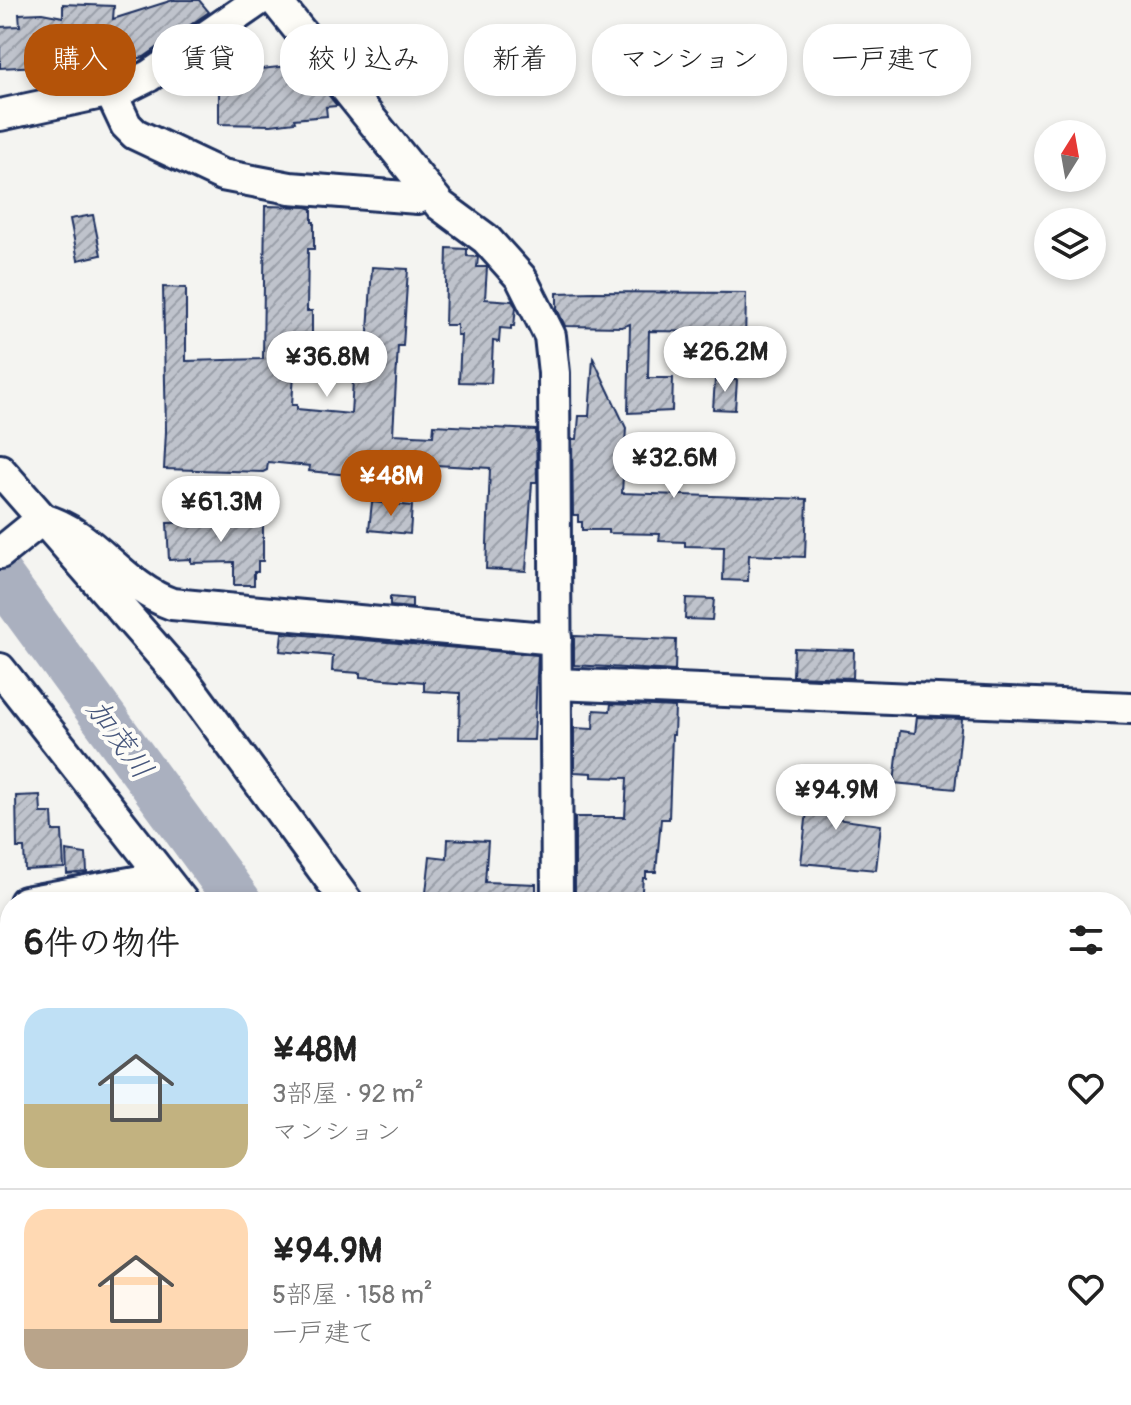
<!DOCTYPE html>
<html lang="ja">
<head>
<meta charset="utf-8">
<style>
  :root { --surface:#fff; --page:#f6f6f6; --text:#222; --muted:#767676; --line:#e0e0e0; --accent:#b45309 }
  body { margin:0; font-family:Pangolin,"Klee One",sans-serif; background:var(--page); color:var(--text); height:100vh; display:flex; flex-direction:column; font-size:30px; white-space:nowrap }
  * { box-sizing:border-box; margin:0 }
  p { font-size:26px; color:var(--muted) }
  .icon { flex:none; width:44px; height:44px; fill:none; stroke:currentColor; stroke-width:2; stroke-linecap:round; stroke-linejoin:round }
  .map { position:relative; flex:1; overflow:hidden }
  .drawer { position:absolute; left:0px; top:892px; width:1132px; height:514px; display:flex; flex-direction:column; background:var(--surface); border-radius:32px 32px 0 0; box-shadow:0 4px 12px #0003 }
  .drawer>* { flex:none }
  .guide { position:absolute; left:24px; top:24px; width:1084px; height:72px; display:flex; gap:16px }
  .needle { width:52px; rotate:11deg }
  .controls { position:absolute; left:1034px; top:120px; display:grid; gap:16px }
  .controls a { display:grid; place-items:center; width:72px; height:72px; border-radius:50%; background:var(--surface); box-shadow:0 4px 12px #0003; font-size:40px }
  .price { position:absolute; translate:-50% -68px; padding:0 18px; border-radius:28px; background:#fff; color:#222; font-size:26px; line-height:52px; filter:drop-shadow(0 2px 4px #0008) }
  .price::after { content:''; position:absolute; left:50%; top:48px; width:24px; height:18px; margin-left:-12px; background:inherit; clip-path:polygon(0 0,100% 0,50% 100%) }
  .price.current { background:var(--accent); color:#fff }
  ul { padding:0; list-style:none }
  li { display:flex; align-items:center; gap:24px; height:200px; padding:0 24px }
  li+li { border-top:2px solid var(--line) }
  li span { display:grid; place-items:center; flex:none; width:224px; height:160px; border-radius:24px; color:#555 }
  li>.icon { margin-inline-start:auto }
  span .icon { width:96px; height:96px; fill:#fffc; stroke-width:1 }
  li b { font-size:34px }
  h2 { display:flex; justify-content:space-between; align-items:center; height:96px; padding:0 24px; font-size:34px }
  .pill { padding:0 28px; border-radius:32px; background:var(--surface); box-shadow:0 4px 12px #0003; font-size:28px; line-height:72px }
  .pill.current { background:var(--accent); color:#fff }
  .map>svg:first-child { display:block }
</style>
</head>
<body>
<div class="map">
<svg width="1131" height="1405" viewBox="0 0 1131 1405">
  <defs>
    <pattern id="building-hatch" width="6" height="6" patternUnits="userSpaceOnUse" patternTransform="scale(2)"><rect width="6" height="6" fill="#bfc3cc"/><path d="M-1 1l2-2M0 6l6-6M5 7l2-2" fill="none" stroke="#9a9fa9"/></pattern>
  </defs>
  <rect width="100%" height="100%" fill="#f4f4f1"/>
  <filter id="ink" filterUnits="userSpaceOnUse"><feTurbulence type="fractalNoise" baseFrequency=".0125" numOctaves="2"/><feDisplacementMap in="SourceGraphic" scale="16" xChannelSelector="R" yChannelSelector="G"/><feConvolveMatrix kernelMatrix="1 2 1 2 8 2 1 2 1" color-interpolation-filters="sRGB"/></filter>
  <g filter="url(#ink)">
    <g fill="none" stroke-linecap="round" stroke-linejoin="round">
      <!-- river -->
      <g stroke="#aab0bf" stroke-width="46">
        <path d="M 0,576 L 239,902"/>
        <path d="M 591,1396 L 595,1405"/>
      </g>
    </g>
    <!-- building -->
    <g fill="url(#building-hatch)" stroke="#1b2f5e" stroke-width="2">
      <path d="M 173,0 L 199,0 L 209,12 L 144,57 L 131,60 L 132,64 L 124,68 L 64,72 L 65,83 L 43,86 L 41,66 L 0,68 L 0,27 L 20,26 L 19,14 L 42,13 L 63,17 L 63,4 L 114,6 L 113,19 Z"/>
      <path d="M 297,65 L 298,76 L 312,74 L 337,106 L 326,107 L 327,116 L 294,119 L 295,122 L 271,125 L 219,124 L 219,82 L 226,83 L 226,73 Z"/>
      <path d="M 265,206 L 307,207 L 312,209 L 312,222 L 314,222 L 314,249 L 308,249 L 307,311 L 312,311 L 312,339 L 296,341 L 292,405 L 297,405 L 297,409 L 351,414 L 354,363 L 366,364 L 372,267 L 408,269 L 403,346 L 398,346 L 393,434 L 433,436 L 434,425 L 536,430 L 537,482 L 532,482 L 526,571 L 486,569 L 490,468 L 435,465 L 435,463 L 370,458 L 369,477 L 309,471 L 310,466 L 268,462 L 267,470 L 263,472 L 164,469 L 166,431 L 163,287 L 186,288 L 186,361 L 263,359 Z"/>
      <path d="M 93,215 L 101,255 L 78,260 L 70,219 Z"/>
      <path d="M 447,248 L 467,249 L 467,256 L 478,257 L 477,267 L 487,267 L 485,299 L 512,301 L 516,307 L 514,326 L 511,326 L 511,329 L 500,328 L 499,342 L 493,341 L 491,383 L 459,382 L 461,335 L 457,335 L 457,325 L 445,325 Z"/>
      <path d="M 593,292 L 746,293 L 745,345 L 720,345 L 720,332 L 649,331 L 648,378 L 673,378 L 672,411 L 628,413 L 630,324 L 622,327 L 565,326 L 557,309 L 557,293 Z"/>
      <path d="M 593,358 L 626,428 L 622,493 L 807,499 L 805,557 L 749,555 L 748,581 L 723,580 L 724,547 L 685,546 L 685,542 L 659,541 L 660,534 L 608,533 L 608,530 L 582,530 L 582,522 L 578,522 L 578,515 L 573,515 L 572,439 L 577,439 L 579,416 L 589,416 Z"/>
      <path d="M 715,379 L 737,380 L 735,410 L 713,409 Z"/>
      <path d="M 372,502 L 412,506 L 410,534 L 369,530 Z"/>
      <path d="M 263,513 L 263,561 L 258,561 L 258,572 L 254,572 L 254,585 L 234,585 L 234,562 L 191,563 L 191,559 L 169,560 L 167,523 L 234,521 L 234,518 Z"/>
      <path d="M 390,597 L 412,599 L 412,608 L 390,606 Z"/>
      <path d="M 686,598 L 714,599 L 712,620 L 685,619 Z"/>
      <path d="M 282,633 L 538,655 L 534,740 L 459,739 L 460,693 L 424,691 L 424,682 L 360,677 L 360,673 L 332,671 L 333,656 L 280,651 Z"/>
      <path d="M 574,636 L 676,640 L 675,671 L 574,665 Z"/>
      <path d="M 794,648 L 854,650 L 853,678 L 793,676 Z"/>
      <path d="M 611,704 L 675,707 L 674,735 L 672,735 L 669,819 L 661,819 L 656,872 L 646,872 L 646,878 L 643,878 L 641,902 L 575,902 L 575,817 L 625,817 L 627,778 L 592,777 L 592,773 L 574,772 L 574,728 L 593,729 L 594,710 L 610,711 Z"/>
      <path d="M 917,717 L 962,719 L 955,789 L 894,783 L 900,731 L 915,733 Z"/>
      <path d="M 812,768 L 834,770 L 828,818 L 881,825 L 876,870 L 801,863 Z"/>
      <path d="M 40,795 L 41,813 L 52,813 L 53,831 L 62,831 L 64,868 L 25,870 L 24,848 L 17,848 L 16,796 Z"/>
      <path d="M 448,839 L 488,841 L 485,882 L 536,884 L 536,899 L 425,902 L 430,856 L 447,858 Z"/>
      <path d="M 66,851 L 86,854 L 87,872 L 67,874 Z"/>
    </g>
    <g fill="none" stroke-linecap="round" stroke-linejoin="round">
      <defs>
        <g id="street">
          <path d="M 275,0 L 440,205 L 486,239 L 521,278 L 550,336 L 554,373 L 557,902"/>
          <path d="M 110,91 L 126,125 L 135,134 L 222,175 L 290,188 L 405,197 L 418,198 L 426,188"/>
          <path d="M 0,115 L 125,88 L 149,76 L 259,0"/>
          <path d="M 0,470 L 186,683 L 347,902"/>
          <path d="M 0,553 L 42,519 C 94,533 122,587 172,604 L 556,639"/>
          <path d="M 0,669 L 183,902"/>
          <path d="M 556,684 L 1131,708"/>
          <path d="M 25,902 L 163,877"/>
          <path d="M 1122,1354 L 1131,1354"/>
          <path d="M 0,1363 L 10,1362"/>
          <path d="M 530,1396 L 537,1405"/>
          <path d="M 690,1396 L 696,1405"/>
          <path d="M 730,1396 L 734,1405"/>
        </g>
      </defs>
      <!-- street casing -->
      <use href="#street" stroke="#1b2f5e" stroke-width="36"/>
      <!-- street -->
      <use href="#street" stroke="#fdfcf7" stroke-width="30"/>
    </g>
  </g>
  <g text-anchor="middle" stroke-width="8" stroke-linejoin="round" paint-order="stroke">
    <!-- water labels -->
    <g font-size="30" font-style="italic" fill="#46567b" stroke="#fdfcf7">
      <text transform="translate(120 739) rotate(54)" y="10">加茂川</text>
    </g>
  </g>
</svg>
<div class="controls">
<a><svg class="needle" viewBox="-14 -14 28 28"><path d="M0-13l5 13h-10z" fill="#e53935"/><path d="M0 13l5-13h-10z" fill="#767676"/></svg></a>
<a><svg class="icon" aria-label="layers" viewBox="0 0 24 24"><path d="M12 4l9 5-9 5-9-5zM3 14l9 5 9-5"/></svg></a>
</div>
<b class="price" style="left:725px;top:394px">¥26.2M</b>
<b class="price" style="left:327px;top:399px">¥36.8M</b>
<b class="price" style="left:674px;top:500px">¥32.6M</b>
<b class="price current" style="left:391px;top:518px">¥48M</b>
<b class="price" style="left:221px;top:544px">¥61.3M</b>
<b class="price" style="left:836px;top:832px">¥94.9M</b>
<div class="guide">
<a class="pill current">購入</a>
<a class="pill">賃貸</a>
<a class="pill">絞り込み</a>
<a class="pill">新着</a>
<a class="pill">マンション</a>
<a class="pill">一戸建て</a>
</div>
<section class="drawer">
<h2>6件の物件<svg class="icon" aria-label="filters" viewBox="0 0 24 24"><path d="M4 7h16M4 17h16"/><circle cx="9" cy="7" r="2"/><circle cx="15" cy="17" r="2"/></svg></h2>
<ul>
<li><span style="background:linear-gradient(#bfe0f5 60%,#c2b280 0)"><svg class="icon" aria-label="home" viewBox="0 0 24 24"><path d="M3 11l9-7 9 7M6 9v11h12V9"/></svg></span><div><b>¥48M</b><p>3部屋 · 92 m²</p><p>マンション</p></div><svg class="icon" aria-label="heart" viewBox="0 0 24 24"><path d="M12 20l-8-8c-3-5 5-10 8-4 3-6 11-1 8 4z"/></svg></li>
<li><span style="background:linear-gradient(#ffd9b3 75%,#b9a48a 0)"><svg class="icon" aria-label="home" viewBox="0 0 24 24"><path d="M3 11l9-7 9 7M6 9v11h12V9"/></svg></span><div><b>¥94.9M</b><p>5部屋 · 158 m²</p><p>一戸建て</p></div><svg class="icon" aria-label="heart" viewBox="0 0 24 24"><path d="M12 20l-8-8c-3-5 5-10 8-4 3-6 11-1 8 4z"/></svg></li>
</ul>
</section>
</div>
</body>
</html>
